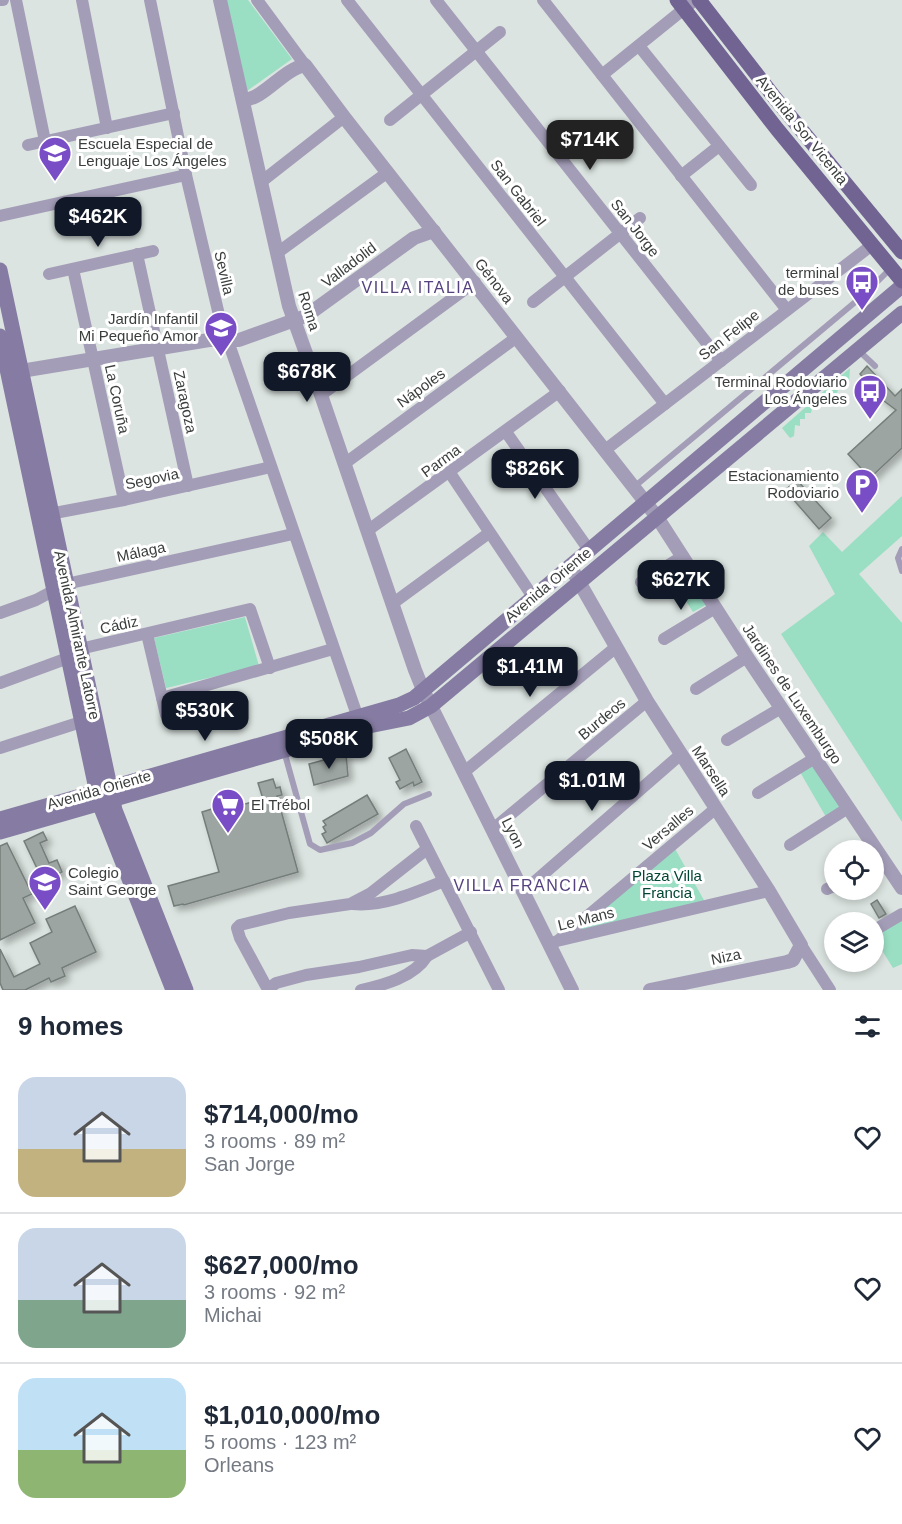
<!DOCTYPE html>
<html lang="en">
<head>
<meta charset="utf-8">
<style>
  :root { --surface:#fff; --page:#f2f2f3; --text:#1f2937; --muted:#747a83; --line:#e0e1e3; --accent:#111827 }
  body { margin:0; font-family:Arial,sans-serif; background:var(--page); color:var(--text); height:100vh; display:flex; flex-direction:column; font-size:22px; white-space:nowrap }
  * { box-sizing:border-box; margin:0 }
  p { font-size:20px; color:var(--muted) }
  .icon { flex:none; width:33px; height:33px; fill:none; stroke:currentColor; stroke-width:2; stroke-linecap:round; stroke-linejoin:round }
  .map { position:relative; height:990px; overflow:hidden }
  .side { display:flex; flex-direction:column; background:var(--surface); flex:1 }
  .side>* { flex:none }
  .tools { position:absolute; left:824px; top:840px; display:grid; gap:12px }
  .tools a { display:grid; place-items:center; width:60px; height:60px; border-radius:50%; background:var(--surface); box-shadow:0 3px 9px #0003; font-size:30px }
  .price { position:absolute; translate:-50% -51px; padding:0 14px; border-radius:12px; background:var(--accent); color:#fff; font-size:20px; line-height:39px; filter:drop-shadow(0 2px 3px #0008) }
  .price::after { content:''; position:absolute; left:50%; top:36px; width:18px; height:14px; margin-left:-9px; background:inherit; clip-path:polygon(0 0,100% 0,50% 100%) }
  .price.active { background:#222; color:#fff }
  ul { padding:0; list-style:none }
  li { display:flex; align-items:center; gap:18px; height:150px; padding:0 18px }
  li+li { border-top:2px solid var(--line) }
  li span { display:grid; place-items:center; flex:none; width:168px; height:120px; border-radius:18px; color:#555 }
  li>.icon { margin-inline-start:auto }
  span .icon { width:72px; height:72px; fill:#fffc; stroke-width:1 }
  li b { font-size:26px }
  h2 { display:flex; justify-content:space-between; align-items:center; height:72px; padding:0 18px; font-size:26px }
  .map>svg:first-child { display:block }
</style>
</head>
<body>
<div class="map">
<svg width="902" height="990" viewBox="0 0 902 990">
  <defs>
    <filter id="shadow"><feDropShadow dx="4.5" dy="4.5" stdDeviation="3" flood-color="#0004"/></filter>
  </defs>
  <rect width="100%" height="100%" fill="#dbe4e0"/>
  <!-- green -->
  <g fill="#9adfc4">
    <path d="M 226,0 L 248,0 L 292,59 L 247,91 Z"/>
    <path d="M 850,368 L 849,384 L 843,383 L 843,388 L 838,389 L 837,394 L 832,393 L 830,399 L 825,399 L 825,404 L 818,403 L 818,409 L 812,408 L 811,413 L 805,413 L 805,419 L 800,419 L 800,426 L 795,425 L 794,436 L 790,438 L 782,428 Z"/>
    <path d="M 902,496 L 902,536 L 859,574 L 902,623 L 902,822 L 781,634 L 835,594 L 809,546 L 823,532 L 842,552 Z"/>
    <path d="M 682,561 L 711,602 L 693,612 L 666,570 Z"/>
    <path d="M 245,617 L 259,666 L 166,688 L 154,638 Z"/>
    <path d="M 815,763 L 843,807 L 826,817 L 800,772 Z"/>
    <path d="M 674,847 L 705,902 L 573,933 Z"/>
    <path d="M 902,917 L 902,964 L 893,968 L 873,936 Z"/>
  </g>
  <!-- building -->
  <g fill="#9ca5a1" stroke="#757d7a" stroke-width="1.5" filter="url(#shadow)">
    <path d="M 867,366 L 895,396 L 902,389 L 902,448 L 870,478 L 848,454 L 896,410 L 884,401 L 860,374 Z"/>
    <path d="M 797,480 L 831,518 L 819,529 L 785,490 Z"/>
    <path d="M 406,749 L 422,782 L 414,786 L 413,782 L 400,789 L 396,782 L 400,780 L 389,758 Z"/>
    <path d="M 346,754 L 348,776 L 314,785 L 309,764 Z"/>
    <path d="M 273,779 L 276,788 L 280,787 L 282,795 L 277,796 L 298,872 L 184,905 L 183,904 L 174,906 L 168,886 L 219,872 L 202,812 L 215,808 L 216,812 L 263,799 L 258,783 Z"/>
    <path d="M 367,795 L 378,814 L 327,843 L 322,834 L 326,832 L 323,827 L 326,825 L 323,821 Z"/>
    <path d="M 43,832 L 47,840 L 40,843 L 49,863 L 57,860 L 62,872 L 43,881 L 24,841 Z"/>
    <path d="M 7,843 L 32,894 L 23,898 L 35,923 L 0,940 L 0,846 Z"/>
    <path d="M 877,900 L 886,914 L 879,918 L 871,904 Z"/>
    <path d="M 75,906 L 96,952 L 62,968 L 65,976 L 51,982 L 49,978 L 25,990 L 3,990 L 0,983 L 0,949 L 14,977 L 40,964 L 30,943 L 52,932 L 46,919 Z"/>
  </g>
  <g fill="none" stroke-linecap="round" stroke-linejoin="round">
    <!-- service -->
    <g stroke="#a49db8" stroke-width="6">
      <path d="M 858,350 L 875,366"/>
      <path d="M 634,487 L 866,293 L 891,268"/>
      <path d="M 902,549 L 898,558 L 902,571"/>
      <path d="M 284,751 L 310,844 L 320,850 L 352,843 L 371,833 L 404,804 L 429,794"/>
    </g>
    <!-- minor -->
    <g stroke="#a49db8" stroke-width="12">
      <path d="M 0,0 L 3,0"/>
      <path d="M 16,0 L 45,141"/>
      <path d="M 82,0 L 107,128"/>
      <path d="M 150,0 L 186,175 L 219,315 L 357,715"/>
      <path d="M 257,0 L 305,65"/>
      <path d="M 347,0 L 665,404"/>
      <path d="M 436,0 L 721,361"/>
      <path d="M 543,0 L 787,310"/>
      <path d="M 639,46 L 751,185"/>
      <path d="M 602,75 L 695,0"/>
      <path d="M 390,120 L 500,32"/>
      <path d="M 28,145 L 174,113"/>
      <path d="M 681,176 L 719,146"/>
      <path d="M 261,182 L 344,117"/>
      <path d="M 0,216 L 186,175"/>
      <path d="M 277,253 L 388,172"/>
      <path d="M 137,254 L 188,486"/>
      <path d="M 73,269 L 124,500"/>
      <path d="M 49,274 L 153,251"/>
      <path d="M 533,302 L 640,218"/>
      <path d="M 321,395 L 475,282"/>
      <path d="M 506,432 L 589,550"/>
      <path d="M 605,450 L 872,245"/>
      <path d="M 344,464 L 517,337"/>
      <path d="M 450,473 L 533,597"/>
      <path d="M 44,515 L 124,500 L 271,467"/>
      <path d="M 367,531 L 560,391"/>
      <path d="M 641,582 L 683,556"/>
      <path d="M 392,604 L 489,533"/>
      <path d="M 0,613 L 36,600 L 66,584 L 293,534"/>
      <path d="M 147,634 L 166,715"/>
      <path d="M 664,639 L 715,608"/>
      <path d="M 0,683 L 68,658 L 80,649 L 250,609 L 270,668"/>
      <path d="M 696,689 L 747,657"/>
      <path d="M 162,698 L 333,649"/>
      <path d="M 727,740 L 781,708"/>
      <path d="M 0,748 L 81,722"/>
      <path d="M 464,772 L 615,648"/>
      <path d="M 758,793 L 815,758"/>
      <path d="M 416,826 L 499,990"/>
      <path d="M 493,829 L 647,701"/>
      <path d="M 790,845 L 848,808"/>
      <path d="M 827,889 L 834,886"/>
      <path d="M 524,891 L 680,755"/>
      <path d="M 353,904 C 383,907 417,892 444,881"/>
      <path d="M 873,931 L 902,914"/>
      <path d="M 560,939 L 715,809"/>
      <path d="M 551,944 L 557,941 L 769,891"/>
      <path d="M 801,945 L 830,990"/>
      <path d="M 266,986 L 240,938 L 237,928 L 240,925 L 289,913 L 350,904 L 371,893 L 427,849"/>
      <path d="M 271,987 L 276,983 L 306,975 L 359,967 L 412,955 L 427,956 L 471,932"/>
      <path d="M 361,990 C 384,985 414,977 427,956"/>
    </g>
    <!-- tertiary -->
    <g stroke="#a49db8" stroke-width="14">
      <path d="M 220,0 L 289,306 L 321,395 L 415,670 L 423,690 L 572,990"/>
      <path d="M 243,100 C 264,99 282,70 305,65 L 344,117 L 657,517 L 747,657 L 902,888"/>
      <path d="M 21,371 L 209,340 L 239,340 L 306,316 L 414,238 L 434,231"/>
      <path d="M 570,566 L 647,701 L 769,891 L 801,945 L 793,960 L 787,962 L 650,990"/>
    </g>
    <!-- secondary -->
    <g stroke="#867ca3" stroke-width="15">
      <path d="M 0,270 L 115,810 L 186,990"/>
      <path d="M 0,336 L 99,803 L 173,990"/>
      <path d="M 0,819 L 399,705 L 414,698 L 902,286"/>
      <path d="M 0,832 L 369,726 L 409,718 L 431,706 L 902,313"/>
    </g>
    <!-- primary -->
    <g stroke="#716493" stroke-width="15">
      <path d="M 677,0 L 777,129 L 902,281"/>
      <path d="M 699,0 L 775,98 L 902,252"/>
    </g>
  </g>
  <!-- icons -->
  <defs>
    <symbol id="school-pin" viewBox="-11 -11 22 30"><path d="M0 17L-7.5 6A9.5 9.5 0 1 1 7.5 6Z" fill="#794dc6" stroke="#fff"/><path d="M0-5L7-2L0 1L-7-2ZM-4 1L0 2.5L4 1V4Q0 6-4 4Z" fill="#fff"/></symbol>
    <symbol id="bus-pin" viewBox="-11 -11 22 30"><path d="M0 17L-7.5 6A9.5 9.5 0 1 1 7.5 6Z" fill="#794dc6" stroke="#fff"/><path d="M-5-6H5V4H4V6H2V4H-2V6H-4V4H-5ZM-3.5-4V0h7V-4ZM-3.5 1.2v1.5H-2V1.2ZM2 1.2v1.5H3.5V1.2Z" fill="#fff"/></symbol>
    <symbol id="parking-pin" viewBox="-11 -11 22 30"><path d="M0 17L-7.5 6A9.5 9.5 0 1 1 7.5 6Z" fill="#794dc6" stroke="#fff"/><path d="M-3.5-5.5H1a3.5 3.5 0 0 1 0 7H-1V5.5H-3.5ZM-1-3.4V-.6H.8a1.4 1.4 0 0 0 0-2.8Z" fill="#fff"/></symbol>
    <symbol id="supermarket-pin" viewBox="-11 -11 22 30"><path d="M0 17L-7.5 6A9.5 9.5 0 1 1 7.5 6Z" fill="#794dc6" stroke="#fff"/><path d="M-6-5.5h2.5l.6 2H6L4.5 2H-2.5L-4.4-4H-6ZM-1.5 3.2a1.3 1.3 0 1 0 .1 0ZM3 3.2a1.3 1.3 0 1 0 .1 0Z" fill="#fff"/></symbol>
  </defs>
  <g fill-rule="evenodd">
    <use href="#school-pin" x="36" y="134" width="38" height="52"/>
    <use href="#bus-pin" x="843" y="263" width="38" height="52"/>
    <use href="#school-pin" x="202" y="309" width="38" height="52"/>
    <use href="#bus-pin" x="851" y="372" width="38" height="52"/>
    <use href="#parking-pin" x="843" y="466" width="38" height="52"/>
    <use href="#supermarket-pin" x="209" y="786" width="38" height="52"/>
    <use href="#school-pin" x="26" y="863" width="38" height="52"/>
  </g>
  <g text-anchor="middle" stroke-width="6" stroke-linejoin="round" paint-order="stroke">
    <!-- street labels -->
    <g font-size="15" fill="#3a3e3c" stroke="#fff">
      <text transform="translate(802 130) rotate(51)" y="5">Avenida Sor Vicenta</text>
      <text transform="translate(518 193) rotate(52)" y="5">San Gabriel</text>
      <text transform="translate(635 228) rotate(52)" y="5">San Jorge</text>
      <text transform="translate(349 265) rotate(-37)" y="5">Valladolid</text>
      <text transform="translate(224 273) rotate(77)" y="5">Sevilla</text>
      <text transform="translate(494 281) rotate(52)" y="5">Génova</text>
      <text transform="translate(309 311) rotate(72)" y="5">Roma</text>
      <text transform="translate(729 335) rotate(-38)" y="5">San Felipe</text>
      <text transform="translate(421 388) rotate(-36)" y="5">Nápoles</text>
      <text transform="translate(117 399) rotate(78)" y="5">La Coruña</text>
      <text transform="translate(185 402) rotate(78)" y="5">Zaragoza</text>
      <text transform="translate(441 461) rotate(-36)" y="5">Parma</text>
      <text transform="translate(152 479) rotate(-12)" y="5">Segovia</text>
      <text transform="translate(141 552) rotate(-12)" y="5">Málaga</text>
      <text transform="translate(548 585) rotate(-40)" y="5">Avenida Oriente</text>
      <text transform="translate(119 625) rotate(-12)" y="5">Cádiz</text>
      <text transform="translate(77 635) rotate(78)" y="5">Avenida Almirante Latorre</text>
      <text transform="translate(792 694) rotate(56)" y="5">Jardines de Luxemburgo</text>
      <text transform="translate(602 719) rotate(-40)" y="5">Burdeos</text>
      <text transform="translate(711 771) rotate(57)" y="5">Marsella</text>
      <text transform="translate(99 790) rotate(-16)" y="5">Avenida Oriente</text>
      <text transform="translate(668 828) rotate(-40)" y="5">Versalles</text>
      <text transform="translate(513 833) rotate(63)" y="5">Lyon</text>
      <text transform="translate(586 919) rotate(-14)" y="5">Le Mans</text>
      <text transform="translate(726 957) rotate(-12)" y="5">Niza</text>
    </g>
    <!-- poi labels -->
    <g font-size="15" fill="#3a3e3c" stroke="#fff" text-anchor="end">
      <text x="78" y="149" text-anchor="start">Escuela Especial de<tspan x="78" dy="17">Lenguaje Los Ángeles</tspan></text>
      <text x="839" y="278">terminal<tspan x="839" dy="17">de buses</tspan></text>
      <text x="198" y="324">Jardín Infantil<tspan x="198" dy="17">Mi Pequeño Amor</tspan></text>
      <text x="847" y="387">Terminal Rodoviario<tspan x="847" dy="17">Los Ángeles</tspan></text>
      <text x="839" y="481">Estacionamiento<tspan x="839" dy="17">Rodoviario</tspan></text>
      <text x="251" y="810" text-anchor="start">El Trébol</text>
      <text x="68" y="878" text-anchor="start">Colegio<tspan x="68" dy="17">Saint George</tspan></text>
    </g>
    <!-- park labels -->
    <g font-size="15" fill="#004533" stroke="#fff">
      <text x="667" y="881">Plaza Villa<tspan x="667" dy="17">Francia</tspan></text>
    </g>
    <!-- neighbourhood labels -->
    <g font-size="16" letter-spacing="1.5" fill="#54417e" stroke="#fff">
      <text x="418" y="293">VILLA ITALIA</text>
      <text x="522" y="891">VILLA FRANCIA</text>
    </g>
  </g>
</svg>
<div class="tools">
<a><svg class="icon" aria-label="locate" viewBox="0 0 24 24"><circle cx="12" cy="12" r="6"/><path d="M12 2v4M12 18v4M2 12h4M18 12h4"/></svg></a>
<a><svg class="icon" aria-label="layers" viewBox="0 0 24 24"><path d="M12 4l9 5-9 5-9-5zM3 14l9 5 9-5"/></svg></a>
</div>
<b class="price active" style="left:590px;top:171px">$714K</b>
<b class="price" style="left:98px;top:248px">$462K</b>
<b class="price" style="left:307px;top:403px">$678K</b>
<b class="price" style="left:535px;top:500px">$826K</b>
<b class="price" style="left:681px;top:611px">$627K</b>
<b class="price" style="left:530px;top:698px">$1.41M</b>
<b class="price" style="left:205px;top:742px">$530K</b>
<b class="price" style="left:329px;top:770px">$508K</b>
<b class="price" style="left:592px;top:812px">$1.01M</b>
</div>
<section class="side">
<h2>9 homes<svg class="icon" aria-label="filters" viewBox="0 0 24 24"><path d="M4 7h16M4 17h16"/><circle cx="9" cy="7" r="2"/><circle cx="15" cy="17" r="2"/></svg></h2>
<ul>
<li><span style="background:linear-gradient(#c9d6e8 60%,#c2b280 0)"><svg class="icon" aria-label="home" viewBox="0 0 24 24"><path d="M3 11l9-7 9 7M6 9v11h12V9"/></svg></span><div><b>$714,000/mo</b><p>3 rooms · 89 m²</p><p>San Jorge</p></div><svg class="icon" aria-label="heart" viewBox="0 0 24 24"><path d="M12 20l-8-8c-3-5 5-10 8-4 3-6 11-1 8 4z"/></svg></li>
<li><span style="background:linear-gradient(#c9d6e8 60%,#7fa58c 0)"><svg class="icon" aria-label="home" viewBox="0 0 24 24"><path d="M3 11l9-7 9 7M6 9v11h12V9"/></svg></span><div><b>$627,000/mo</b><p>3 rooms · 92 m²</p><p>Michai</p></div><svg class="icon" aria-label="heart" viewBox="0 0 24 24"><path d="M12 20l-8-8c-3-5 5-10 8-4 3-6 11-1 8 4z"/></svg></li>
<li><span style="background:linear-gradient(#bfe0f5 60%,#8fb573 0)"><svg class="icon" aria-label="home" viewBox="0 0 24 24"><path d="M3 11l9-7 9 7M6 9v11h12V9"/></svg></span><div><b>$1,010,000/mo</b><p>5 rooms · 123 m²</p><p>Orleans</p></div><svg class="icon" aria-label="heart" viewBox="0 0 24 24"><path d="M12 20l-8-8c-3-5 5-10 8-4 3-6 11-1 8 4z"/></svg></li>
</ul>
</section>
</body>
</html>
